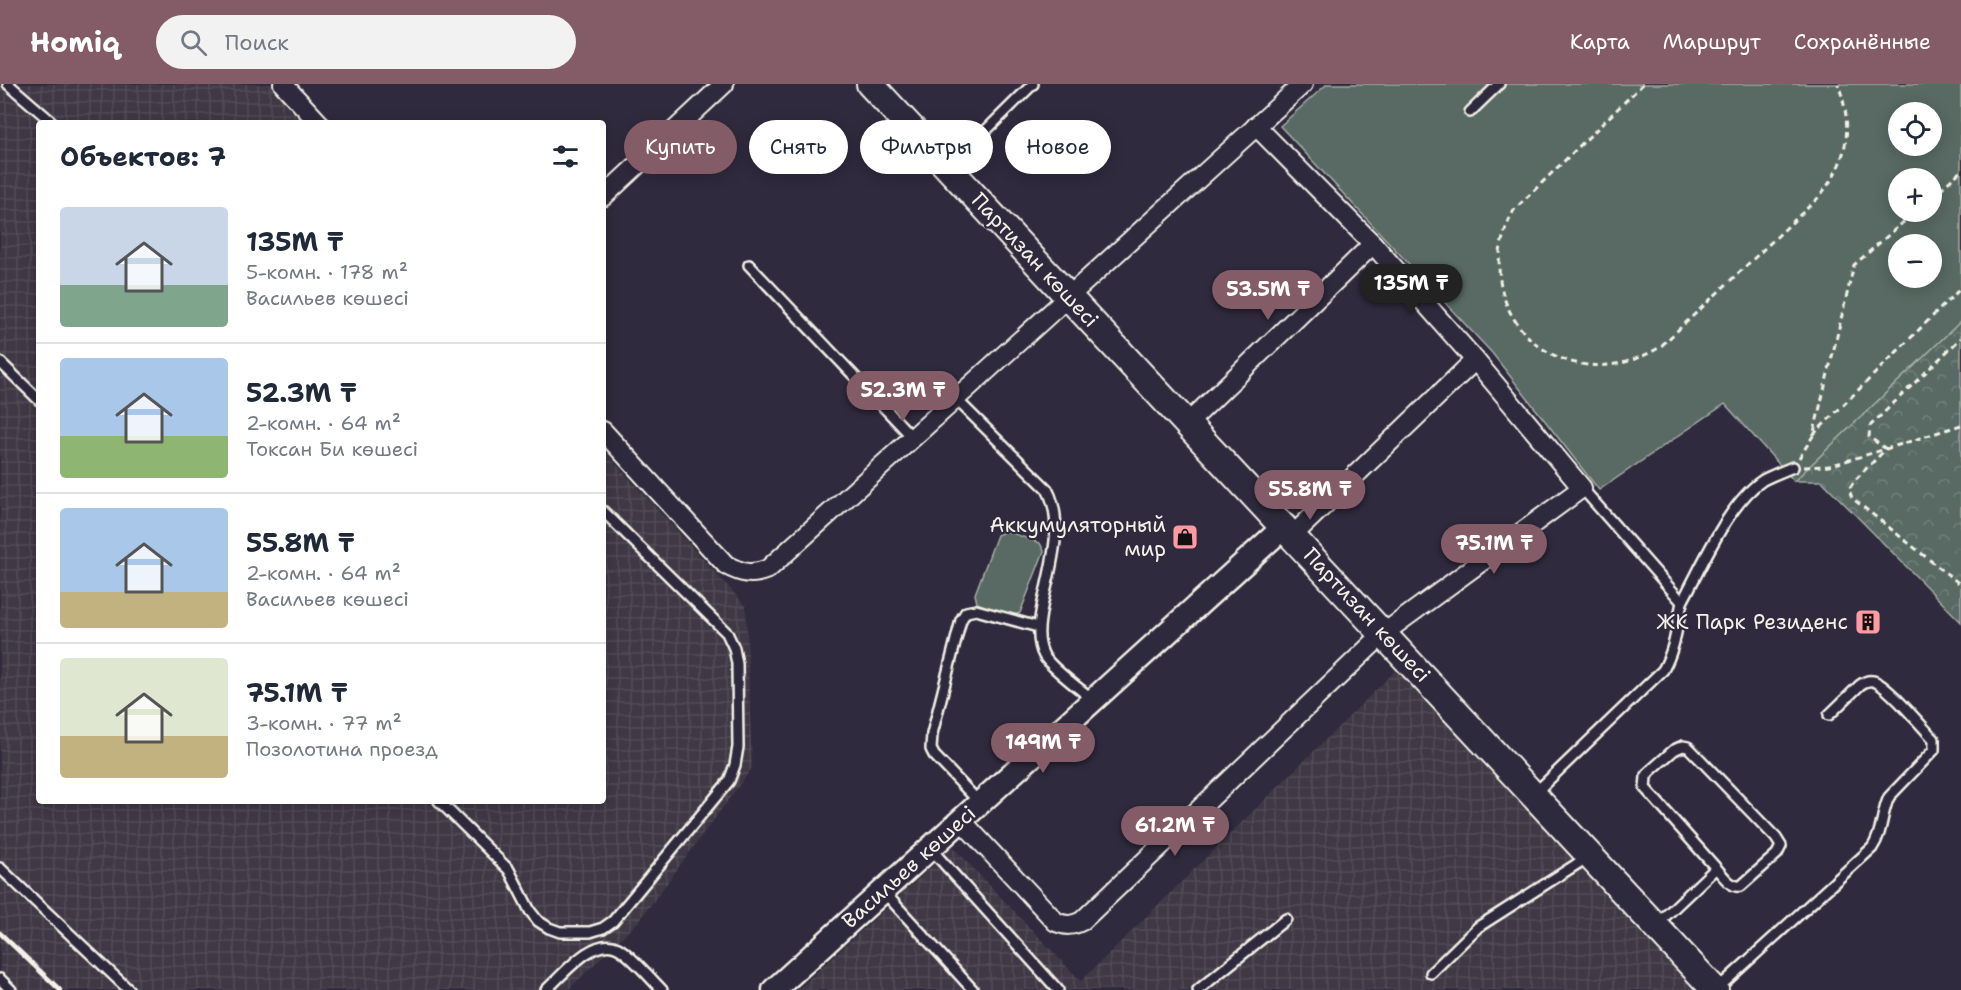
<!DOCTYPE html>
<html lang="ru">
<head>
<meta charset="utf-8">
<style>
  :root { --surface:#fff; --page:#f2f2f3; --text:#1f2937; --muted:#747a83; --line:#e0e1e3; --accent:#845c67 }
  body { margin:0; font-family:"Shantell Sans",sans-serif; background:var(--page); color:var(--text); height:100vh; display:flex; flex-direction:column; font-size:22px; white-space:nowrap }
  * { box-sizing:border-box; margin:0 }
  p { font-size:20px; color:var(--muted) }
  .icon { flex:none; width:33px; height:33px; fill:none; stroke:currentColor; stroke-width:2; stroke-linecap:round; stroke-linejoin:round }
  .map { position:relative; flex:1; overflow:hidden }
  .sheet { position:absolute; left:36px; top:36px; width:570px; height:684px; display:flex; flex-direction:column; background:var(--surface); border-radius:6px; box-shadow:0 3px 15px #0003 }
  .sheet>* { flex:none }
  .hud { position:absolute; left:624px; top:36px; width:570px; height:54px; display:flex; gap:12px }
  .tools { position:absolute; left:1888px; top:18px; display:grid; gap:12px }
  .tools a { display:grid; place-items:center; width:54px; height:54px; border-radius:50%; background:var(--surface); box-shadow:0 3px 15px #0003; font-size:30px }
  .price { position:absolute; translate:-50% -51px; padding:0 14px; border-radius:21px; background:var(--accent); color:#fff; font-size:20px; line-height:39px; filter:drop-shadow(0 2px 3px #0008) }
  .price::after { content:''; position:absolute; left:50%; top:36px; width:18px; height:14px; margin-left:-9px; background:inherit; clip-path:polygon(0 0,100% 0,50% 100%) }
  .price.selected { background:#222; color:#fff }
  ul { padding:0; list-style:none }
  li { display:flex; align-items:center; gap:18px; height:150px; padding:0 24px }
  li+li { border-top:2px solid var(--line) }
  li span { display:grid; place-items:center; flex:none; width:168px; height:120px; border-radius:6px; color:#555 }
  li>.icon { margin-inline-start:auto }
  span .icon { width:72px; height:72px; fill:#fffc; stroke-width:1 }
  li b { font-size:26px }
  h2 { display:flex; justify-content:space-between; align-items:center; height:72px; padding:0 24px; font-size:26px }
  .chip { padding:0 21px; border-radius:27px; background:var(--surface); box-shadow:0 3px 15px #0003; font-size:21px; line-height:54px }
  .chip.selected { background:var(--accent); color:#fff }
  header { display:flex; align-items:center; gap:36px; box-sizing:border-box; height:84px; padding:0 30px; background:var(--accent); color:#fff }
  header strong { font-size:28px }
  nav { display:flex; gap:33px; margin-inline-start:auto; font-size:21px }
  .search { width:420px; height:54px; background:var(--page); display:flex; align-items:center; gap:15px; box-sizing:border-box; padding:0 21px; border-radius:33px; color:var(--muted); font-size:22px }
  .map>svg:first-child { display:block }
</style>
</head>
<body>
<header>
<strong>Homiq</strong>
<div class="search"><svg class="icon" aria-label="search" viewBox="0 0 24 24"><circle cx="10" cy="10" r="6"/><path d="M15 15l6 6"/></svg>Поиск</div>
<nav><a>Карта</a><a>Маршрут</a><a>Сохранённые</a></nav>
</header>
<div class="map">
<svg width="1961" height="906" viewBox="0 0 1961 906">
  <defs>
    <pattern id="industrial-grid" width="8" height="8" patternUnits="userSpaceOnUse" patternTransform="scale(1.5)"><rect width="8" height="8" fill="#403844"/><path d="M0 4h8M4 0v8" fill="none" stroke="#534c56"/></pattern>
    <pattern id="park-crowns" width="20" height="18" patternUnits="userSpaceOnUse" patternTransform="scale(1.5)"><rect width="20" height="18" fill="#586b64"/><path d="M2 6a3 3 0 1 1 6 0M12 15a3 3 0 1 1 6 0" fill="none" stroke="#71817a"/></pattern>
  </defs>
  <rect width="100%" height="100%" fill="#2f2a3d"/>
  <filter id="ink" filterUnits="userSpaceOnUse"><feTurbulence type="fractalNoise" baseFrequency=".0167" numOctaves="2"/><feDisplacementMap in="SourceGraphic" scale="12" xChannelSelector="R" yChannelSelector="G"/><feConvolveMatrix kernelMatrix="1 2 1 2 8 2 1 2 1" color-interpolation-filters="sRGB"/></filter>
  <g filter="url(#ink)">
    <!-- industrial -->
    <g fill="url(#industrial-grid)">
      <path d="M 0,0 L 270,0 L 305,39 L 39,39 L 39,717 L 603,717 L 603,366 L 746,522 L 752,684 L 639,837 L 568,906 L 0,906 Z"/>
      <path d="M 1398,584 L 1697,906 L 797,906 L 953,763 L 1081,897 Z"/>
    </g>
    <!-- park -->
    <path fill="url(#park-crowns)" stroke="#a6aea6" stroke-width="1.5" d="M 1961,237 L 1961,538 L 1822,397 L 1794,397 Z"/>
    <!-- pitch -->
    <g fill="#586b64" stroke="#a6aea6" stroke-width="1.5" fill-rule="evenodd">
      <path d="M 1327,0 L 1961,0 L 1961,237 L 1794,397 L 1725,320 L 1599,406 L 1492,269 L 1280,42 ZM 1899,28 L 1932,28 L 1932,62 L 1899,62 ZM 1899,94 L 1932,94 L 1932,128 L 1899,128 ZM 1899,160 L 1932,160 L 1932,194 L 1899,194 Z"/>
      <path d="M 1006,447 L 1040,459 L 1044,467 L 1020,529 L 1012,532 L 977,519 L 975,510 L 997,451 Z"/>
    </g>
    <g fill="none" stroke-linecap="round" stroke-linejoin="round">
      <defs>
        <g id="service">
          <path d="M 8,0 L 53,39"/>
          <path d="M 1470,28 L 1499,0"/>
          <path d="M 949,83 L 1033,0"/>
          <path d="M 749,181 L 913,354"/>
          <path d="M 0,278 L 39,316"/>
          <path d="M 956,315 L 1047,405 C 1066,440 1049,487 1042,523 C 1039,539 1036,557 1044,572 C 1052,585 1080,605 1092,615"/>
          <path d="M 1682,518 C 1702,482 1728,419 1763,396 C 1773,391 1783,387 1793,383"/>
          <path d="M 1535,709 L 1663,586 C 1675,565 1677,542 1682,518 L 1582,404"/>
          <path d="M 439,717 L 509,786 L 530,827 L 538,837 L 549,844 L 560,848 L 590,848 L 603,844 L 613,837 L 729,697 L 735,681 L 738,663 L 737,580 L 734,564 L 727,549 L 603,427"/>
          <path d="M 979,718 L 934,671 L 931,665 L 932,650 L 961,536 L 966,528 L 976,526 L 1038,543"/>
          <path d="M 930,764 L 1058,906"/>
          <path d="M 0,784 L 129,906"/>
          <path d="M 883,807 L 973,906"/>
          <path d="M 1656,841 L 1716,784 C 1723,791 1730,804 1741,802 L 1777,770 L 1781,762 L 1776,754 L 1692,667 L 1688,663 L 1683,662 L 1674,666 L 1649,688 L 1646,693 L 1645,704 L 1716,784"/>
          <path d="M 1431,889 L 1478,843 L 1588,773"/>
          <path d="M 0,895 L 11,906"/>
          <path d="M 546,906 C 563,891 594,851 618,864 C 631,871 651,895 662,906"/>
          <path d="M 1198,906 L 1286,835"/>
          <path d="M 1716,906 L 1872,764 C 1883,748 1881,730 1889,713 L 1934,666 L 1934,655 L 1930,651 C 1920,640 1885,599 1873,597 C 1868,596 1864,598 1860,601 L 1829,631"/>
        </g>
        <g id="minor">
          <path d="M 283,0 L 319,39"/>
          <path d="M 603,113 L 724,0"/>
          <path d="M 1188,339 L 1373,160"/>
          <path d="M 603,347 L 726,481 C 741,489 752,492 768,485 L 1303,0"/>
          <path d="M 1293,451 L 1475,276"/>
          <path d="M 961,736 L 1056,838 C 1066,842 1072,842 1082,837 L 1384,549 L 1582,404 L 1475,276 L 1373,160 L 1256,42"/>
        </g>
        <path id="tertiary" d="M 774,906 L 1285,442"/>
        <path id="secondary" d="M 870,0 L 1715,906"/>
      </defs>
      <!-- service casing -->
      <use href="#service" stroke="#f4f1e8" stroke-width="14"/>
      <!-- minor casing -->
      <use href="#minor" stroke="#f4f1e8" stroke-width="22"/>
      <!-- tertiary casing -->
      <use href="#tertiary" stroke="#f4f1e8" stroke-width="27"/>
      <!-- secondary casing -->
      <use href="#secondary" stroke="#f4f1e8" stroke-width="30"/>
      <!-- path -->
      <g stroke="#f4f1e8" stroke-width="3" stroke-dasharray="6 4.5" stroke-linecap="butt">
        <path d="M 1643,0 L 1514,126 C 1460,227 1563,323 1660,263 L 1818,114 C 1848,78 1854,44 1838,0"/>
        <path d="M 1932,113 L 1961,87"/>
        <path d="M 1961,341 L 1886,365 L 1855,396 L 1849,405 L 1852,414 L 1961,501"/>
        <path d="M 1813,351 L 1961,204"/>
        <path d="M 1799,374 L 1813,352 L 1854,181 L 1915,128"/>
        <path d="M 1804,383 L 1829,382 L 1886,365 L 1869,353 L 1870,342 L 1961,254"/>
      </g>
      <!-- service -->
      <use href="#service" stroke="#2f2a3d" stroke-width="9"/>
      <!-- minor -->
      <use href="#minor" stroke="#2f2a3d" stroke-width="18"/>
      <!-- tertiary -->
      <use href="#tertiary" stroke="#2f2a3d" stroke-width="22"/>
      <!-- secondary -->
      <use href="#secondary" stroke="#2f2a3d" stroke-width="26"/>
      <!-- rail -->
      <path stroke="#f4f1e8" stroke-width="4.5" d="M 0,849 L 60,906"/>
    </g>
  </g>
  <!-- icons -->
  <defs>
    <symbol id="shop-square" viewBox="-11 -11 22 22"><rect x="-9" y="-9" width="18" height="18" rx="4" fill="#ff9aa2" stroke="#2f2a3d"/><path d="M-5-2.5h2.3a2.7 3.5 0 0 1 5.4 0H5L5.5 6h-11ZM-1.5-2.5h3a1.5 2.3 0 0 0-3 0Z" fill="#111"/></symbol>
    <symbol id="building-square" viewBox="-11 -11 22 22"><rect x="-9" y="-9" width="18" height="18" rx="4" fill="#ff9aa2" stroke="#2f2a3d"/><path d="M-4-6H4V6H1V3H-1V6H-4ZM-2.5-4.3h1.7v1.8h-1.7ZM.8-4.3h1.7v1.8H.8ZM-2.5-1h1.7V.8h-1.7ZM.8-1h1.7V.8H.8Z" fill="#111"/></symbol>
  </defs>
  <g fill-rule="evenodd">
    <use href="#shop-square" x="1170" y="438" width="30" height="30"/>
    <use href="#building-square" x="1853" y="523" width="30" height="30"/>
  </g>
  <g text-anchor="middle" stroke-width="4.5" stroke-linejoin="round" paint-order="stroke">
    <!-- street labels -->
    <g font-size="21" fill="#f4f1e8" stroke="#2f2a3d">
      <text transform="translate(1035 176) rotate(47)" y="7">Партизан көшесі</text>
      <text transform="translate(1367 531) rotate(47)" y="7">Партизан көшесі</text>
      <text transform="translate(909 783) rotate(-42)" y="7">Васильев көшесі</text>
    </g>
    <!-- poi labels -->
    <g font-size="21" fill="#f4f1e8" stroke="#2f2a3d" text-anchor="end">
      <text x="1166" y="448">Аккумуляторный<tspan x="1166" dy="24">мир</tspan></text>
      <text x="1848" y="545">ЖК Парк Резиденс</text>
    </g>
  </g>
</svg>
<div class="tools">
<a><svg class="icon" aria-label="locate" viewBox="0 0 24 24"><circle cx="12" cy="12" r="6"/><path d="M12 2v4M12 18v4M2 12h4M18 12h4"/></svg></a>
<a>+</a>
<a>−</a>
</div>
<b class="price selected" style="left:1411px;top:231px">135M ₸</b>
<b class="price" style="left:1268px;top:237px">53.5M ₸</b>
<b class="price" style="left:903px;top:338px">52.3M ₸</b>
<b class="price" style="left:1310px;top:437px">55.8M ₸</b>
<b class="price" style="left:1494px;top:491px">75.1M ₸</b>
<b class="price" style="left:1043px;top:690px">149M ₸</b>
<b class="price" style="left:1175px;top:773px">61.2M ₸</b>
<div class="hud">
<a class="chip selected">Купить</a>
<a class="chip">Снять</a>
<a class="chip">Фильтры</a>
<a class="chip">Новое</a>
</div>
<section class="sheet">
<h2>Объектов: 7<svg class="icon" aria-label="filters" viewBox="0 0 24 24"><path d="M4 7h16M4 17h16"/><circle cx="9" cy="7" r="2"/><circle cx="15" cy="17" r="2"/></svg></h2>
<ul>
<li><span style="background:linear-gradient(#c9d6e8 65%,#7fa58c 0)"><svg class="icon" aria-label="home" viewBox="0 0 24 24"><path d="M3 11l9-7 9 7M6 9v11h12V9"/></svg></span><div><b>135M ₸</b><p>5-комн. · 178 m²</p><p>Васильев көшесі</p></div></li>
<li><span style="background:linear-gradient(#a9c7e8 65%,#8fb573 0)"><svg class="icon" aria-label="home" viewBox="0 0 24 24"><path d="M3 11l9-7 9 7M6 9v11h12V9"/></svg></span><div><b>52.3M ₸</b><p>2-комн. · 64 m²</p><p>Токсан Би көшесі</p></div></li>
<li><span style="background:linear-gradient(#a9c7e8 70%,#c2b280 0)"><svg class="icon" aria-label="home" viewBox="0 0 24 24"><path d="M3 11l9-7 9 7M6 9v11h12V9"/></svg></span><div><b>55.8M ₸</b><p>2-комн. · 64 m²</p><p>Васильев көшесі</p></div></li>
<li><span style="background:linear-gradient(#dfe7d0 65%,#c2b280 0)"><svg class="icon" aria-label="home" viewBox="0 0 24 24"><path d="M3 11l9-7 9 7M6 9v11h12V9"/></svg></span><div><b>75.1M ₸</b><p>3-комн. · 77 m²</p><p>Позолотина проезд</p></div></li>
</ul>
</section>
</div>
</body>
</html>
